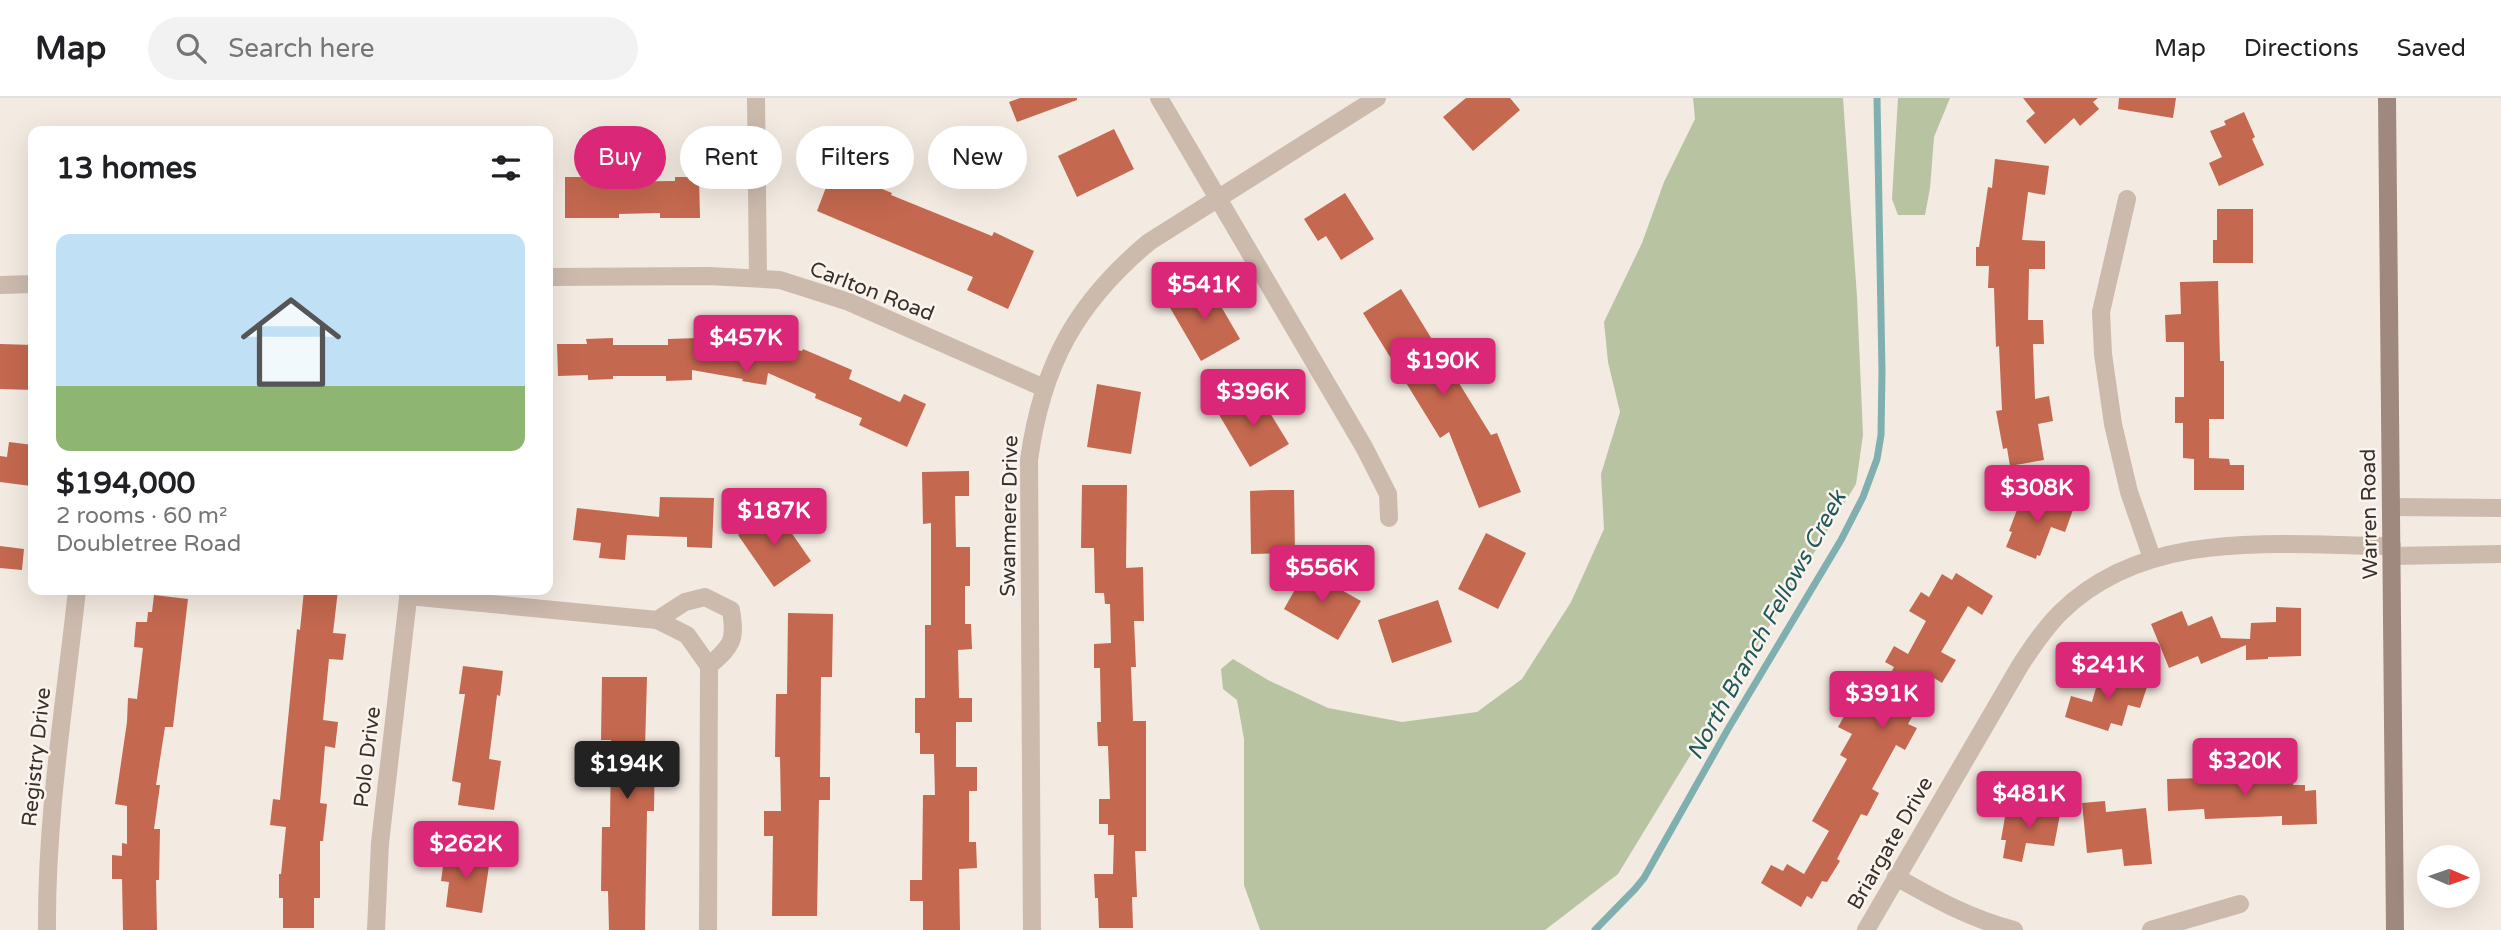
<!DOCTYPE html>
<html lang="en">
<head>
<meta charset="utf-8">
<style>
  :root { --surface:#fff; --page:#f2f2f2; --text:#202124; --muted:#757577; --line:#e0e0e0; --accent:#db2777 }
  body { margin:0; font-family:"Varela Round",sans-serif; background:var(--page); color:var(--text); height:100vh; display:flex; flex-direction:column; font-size:26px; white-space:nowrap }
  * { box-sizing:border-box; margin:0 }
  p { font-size:23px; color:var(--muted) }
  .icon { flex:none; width:38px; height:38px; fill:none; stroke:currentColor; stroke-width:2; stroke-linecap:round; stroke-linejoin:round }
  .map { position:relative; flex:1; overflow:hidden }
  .details { position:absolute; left:28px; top:28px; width:525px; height:469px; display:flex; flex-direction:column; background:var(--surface); border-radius:14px; box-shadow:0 7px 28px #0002 }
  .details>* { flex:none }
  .guide { position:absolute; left:574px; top:28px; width:665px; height:63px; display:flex; gap:14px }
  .needle { width:46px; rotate:92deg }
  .controls { position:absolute; left:2417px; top:747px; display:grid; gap:14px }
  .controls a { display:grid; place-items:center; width:63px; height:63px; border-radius:50%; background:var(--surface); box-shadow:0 7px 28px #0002; font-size:35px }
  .price { position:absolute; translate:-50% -60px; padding:0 16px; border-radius:7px; background:var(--accent); color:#fff; font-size:23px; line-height:46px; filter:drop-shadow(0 2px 4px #0008) }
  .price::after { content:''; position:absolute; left:50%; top:42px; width:21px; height:16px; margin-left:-10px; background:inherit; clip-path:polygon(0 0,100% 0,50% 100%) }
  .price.selected { background:#222; color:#fff }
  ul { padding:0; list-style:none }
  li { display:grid; align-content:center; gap:14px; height:371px; padding:0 28px }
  li span { display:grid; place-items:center; height:217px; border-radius:14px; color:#555 }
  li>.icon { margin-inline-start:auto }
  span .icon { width:126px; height:126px; fill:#fffc; stroke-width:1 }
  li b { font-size:30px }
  h2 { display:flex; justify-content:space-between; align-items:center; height:84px; padding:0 28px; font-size:30px }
  .chip { padding:0 24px; border-radius:32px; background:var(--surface); box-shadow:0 7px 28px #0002; font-size:24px; line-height:63px }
  .chip.selected { background:var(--accent); color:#fff }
  header { display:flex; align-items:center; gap:42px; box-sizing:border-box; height:98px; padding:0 35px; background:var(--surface); border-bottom:2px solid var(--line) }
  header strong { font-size:33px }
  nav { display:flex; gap:38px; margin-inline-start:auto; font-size:24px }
  .search { width:490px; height:63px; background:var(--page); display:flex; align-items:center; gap:18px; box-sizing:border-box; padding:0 24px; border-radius:38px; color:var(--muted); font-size:26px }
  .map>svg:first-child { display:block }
</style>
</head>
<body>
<header>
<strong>Map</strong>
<div class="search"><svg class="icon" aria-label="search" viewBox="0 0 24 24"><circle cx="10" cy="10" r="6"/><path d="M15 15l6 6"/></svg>Search here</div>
<nav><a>Map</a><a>Directions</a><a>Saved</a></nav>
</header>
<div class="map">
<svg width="2501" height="832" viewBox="0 0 2501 832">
  <rect width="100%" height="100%" fill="#f3eae1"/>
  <!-- green -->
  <g fill="#b8c3a1">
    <path d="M 1693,0 L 1843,0 L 1857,199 L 1863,337 L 1856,386 L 1618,776 L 1545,832 L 1260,832 L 1244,787 L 1244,641 L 1237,602 L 1223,591 L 1221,571 L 1233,561 L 1268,582 L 1328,610 L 1402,624 L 1477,614 L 1522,581 L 1571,504 L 1604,431 L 1601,376 L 1620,314 L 1608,264 L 1604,224 L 1642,145 L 1664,84 L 1695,21 Z"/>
    <path d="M 1898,0 L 1950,0 L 1934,39 L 1930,90 L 1925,117 L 1898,117 L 1892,101 Z"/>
  </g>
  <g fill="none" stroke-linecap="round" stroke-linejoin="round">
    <!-- stream -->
    <path stroke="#80afb0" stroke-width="7" d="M 1595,832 L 1635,791 L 1644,780 L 1728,631 L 1841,442 L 1863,399 L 1877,361 L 1881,337 L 1882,273 L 1877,0"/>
  </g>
  <!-- building -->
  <g fill="#c4684f">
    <path d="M 1020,0 L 1077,0 L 1077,2 L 1017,24 L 1009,4 Z"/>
    <path d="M 1466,0 L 1510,0 L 1520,12 L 1473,53 L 1443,19 Z"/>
    <path d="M 2023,0 L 2098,0 L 2093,4 L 2099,11 L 2080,28 L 2074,20 L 2045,46 L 2026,23 L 2035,15 Z"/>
    <path d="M 2119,0 L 2176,0 L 2173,20 L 2118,11 Z"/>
    <path d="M 2244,14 L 2255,39 L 2252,41 L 2264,67 L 2219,88 L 2209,65 L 2222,59 L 2210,33 L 2226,27 L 2224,23 Z"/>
    <path d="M 1114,31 L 1134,71 L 1077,99 L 1058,58 Z"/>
    <path d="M 1995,61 L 2049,68 L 2045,97 L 2028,94 L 2022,142 L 2045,143 L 2045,171 L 2029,171 L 2028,222 L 2043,222 L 2044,246 L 2033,246 L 2035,301 L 2049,298 L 2053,323 L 2038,326 L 2044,362 L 2010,368 L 2007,350 L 2003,351 L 1996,313 L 2002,312 L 1999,248 L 1996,249 L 1994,190 L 1988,190 L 1989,168 L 1976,168 L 1976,149 L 1979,149 L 1988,89 L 1992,90 Z"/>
    <path d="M 833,71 L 892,95 L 891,97 L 992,138 L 994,134 L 1034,153 L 1008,211 L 967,192 L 973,179 L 817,113 Z"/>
    <path d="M 565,79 L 589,79 L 589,84 L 675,83 L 675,79 L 699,79 L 700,120 L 660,120 L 660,115 L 619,116 L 619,120 L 565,120 Z"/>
    <path d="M 1345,95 L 1374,141 L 1341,162 L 1326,138 L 1318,143 L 1304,121 Z"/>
    <path d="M 2217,111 L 2253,111 L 2253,165 L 2213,165 L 2213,142 L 2217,142 Z"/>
    <path d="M 2218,183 L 2220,263 L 2224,263 L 2224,321 L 2209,321 L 2209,360 L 2229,361 L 2230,367 L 2244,367 L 2244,392 L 2194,392 L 2194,361 L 2183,360 L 2183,325 L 2175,325 L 2175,299 L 2184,299 L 2184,244 L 2166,244 L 2165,217 L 2181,216 L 2180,184 Z"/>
    <path d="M 1208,186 L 1240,241 L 1201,263 L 1169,208 Z"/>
    <path d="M 1401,191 L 1491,337 L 1497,335 L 1521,394 L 1479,410 L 1449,334 L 1440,340 L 1363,215 Z"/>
    <path d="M 613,240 L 613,247 L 668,247 L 668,241 L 697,240 L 752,250 L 753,244 L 802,253 L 803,251 L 852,272 L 849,281 L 900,304 L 904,296 L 926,306 L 907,349 L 859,327 L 862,320 L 815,300 L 816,296 L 768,275 L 766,287 L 742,283 L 743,281 L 692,272 L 692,282 L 666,283 L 666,278 L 613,278 L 613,281 L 588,282 L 588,277 L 558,278 L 557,246 L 587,246 L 586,241 Z"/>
    <path d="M 0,246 L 33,247 L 33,292 L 0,291 Z"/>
    <path d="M 1097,286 L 1141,294 L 1131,356 L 1087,349 Z"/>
    <path d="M 1256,292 L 1289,346 L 1250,369 L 1218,315 Z"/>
    <path d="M 9,344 L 33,347 L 31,388 L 0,384 L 0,358 L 7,359 Z"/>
    <path d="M 969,373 L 969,398 L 955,398 L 956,449 L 970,449 L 970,488 L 965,488 L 965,526 L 971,526 L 972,551 L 958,552 L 959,600 L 972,600 L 972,624 L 956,624 L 956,669 L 977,669 L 977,693 L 969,693 L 969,744 L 976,744 L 977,770 L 959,771 L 960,832 L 923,832 L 923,803 L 910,803 L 910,782 L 922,782 L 923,697 L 935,697 L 934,656 L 920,656 L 920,635 L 915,635 L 915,600 L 925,600 L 925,527 L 931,527 L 931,425 L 923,426 L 922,374 Z"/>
    <path d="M 1082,387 L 1127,387 L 1126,470 L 1143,469 L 1144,523 L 1134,523 L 1136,569 L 1131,569 L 1133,623 L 1146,623 L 1146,753 L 1135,753 L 1137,799 L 1132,799 L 1133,830 L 1099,830 L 1098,800 L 1095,800 L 1094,776 L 1113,776 L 1114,737 L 1108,737 L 1108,726 L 1099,726 L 1099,701 L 1110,701 L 1108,648 L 1098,648 L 1097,624 L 1101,624 L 1100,570 L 1094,570 L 1094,546 L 1111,545 L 1110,506 L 1105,506 L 1104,495 L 1095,495 L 1094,450 L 1081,450 Z"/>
    <path d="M 1271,392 L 1294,392 L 1295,455 L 1251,456 L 1250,393 Z"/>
    <path d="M 2023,396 L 2050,407 L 2053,401 L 2074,409 L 2065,434 L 2051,429 L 2040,458 L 2037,457 L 2036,461 L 2006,449 L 2012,434 L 2009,433 Z"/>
    <path d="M 660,399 L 714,400 L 712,450 L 687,449 L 687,439 L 627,437 L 625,462 L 599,460 L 601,445 L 573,442 L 577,410 L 659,419 Z"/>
    <path d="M 775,411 L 811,463 L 774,489 L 738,437 Z"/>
    <path d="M 1486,435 L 1526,455 L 1498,511 L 1458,491 Z"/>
    <path d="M 0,448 L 24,451 L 22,472 L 0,470 Z"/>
    <path d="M 1306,472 L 1361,503 L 1338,542 L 1284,511 Z"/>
    <path d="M 1956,475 L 1993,498 L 1982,517 L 1968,508 L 1941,554 L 1956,562 L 1942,585 L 1934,580 L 1908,626 L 1917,630 L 1905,652 L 1896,647 L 1872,691 L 1879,695 L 1867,718 L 1861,716 L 1837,761 L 1840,763 L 1827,784 L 1822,783 L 1812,801 L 1807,798 L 1801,809 L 1761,785 L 1771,767 L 1783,773 L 1787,766 L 1804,776 L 1829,733 L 1812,723 L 1847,661 L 1840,657 L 1852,636 L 1838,629 L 1856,597 L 1873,607 L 1894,569 L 1885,564 L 1894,548 L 1908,556 L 1926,523 L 1909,513 L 1921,494 L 1929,499 L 1942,476 L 1952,482 Z"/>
    <path d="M 304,492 L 338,492 L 333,535 L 346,536 L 343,562 L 329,561 L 323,622 L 338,624 L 335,650 L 325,648 L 320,705 L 327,706 L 323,743 L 320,743 L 320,800 L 314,800 L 314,830 L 283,830 L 283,800 L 279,800 L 279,776 L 281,776 L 286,729 L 270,727 L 273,701 L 280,702 L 297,531 L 300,532 Z"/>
    <path d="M 154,497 L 188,501 L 173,629 L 165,629 L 156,687 L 160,687 L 154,731 L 160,731 L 159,782 L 156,782 L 157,832 L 123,832 L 122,781 L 112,781 L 112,757 L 122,758 L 122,745 L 127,746 L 127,708 L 115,706 L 127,624 L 128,600 L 137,601 L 143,550 L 134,549 L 136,524 L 147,524 L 148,514 L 152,514 Z"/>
    <path d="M 1438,502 L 1452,544 L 1392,565 L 1378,522 Z"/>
    <path d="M 2276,509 L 2301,510 L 2301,558 L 2268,559 L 2268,561 L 2246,562 L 2246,547 L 2201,566 L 2198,558 L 2169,570 L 2151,526 L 2182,513 L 2188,528 L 2212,518 L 2221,540 L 2250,541 L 2251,525 L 2276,524 Z"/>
    <path d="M 788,515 L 833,516 L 832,579 L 821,579 L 820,679 L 830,679 L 830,702 L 819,702 L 817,818 L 772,818 L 773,738 L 764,738 L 764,713 L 781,713 L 780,659 L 775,659 L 776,596 L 787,596 Z"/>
    <path d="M 463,568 L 503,573 L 500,598 L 497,597 L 489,661 L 501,663 L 494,712 L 458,707 L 461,685 L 452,683 L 465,596 L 459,596 Z"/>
    <path d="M 2101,572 L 2148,586 L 2140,610 L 2128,607 L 2122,628 L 2111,625 L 2108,633 L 2065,619 L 2071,598 L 2092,604 Z"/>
    <path d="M 602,579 L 647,579 L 645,650 L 655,650 L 654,713 L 647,713 L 645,832 L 609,832 L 608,793 L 601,793 L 602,729 L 610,729 L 611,642 L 601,642 Z"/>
    <path d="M 2282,678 L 2281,681 L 2293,681 L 2293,687 L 2305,687 L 2305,693 L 2316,692 L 2317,726 L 2282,727 L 2282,718 L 2205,721 L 2204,711 L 2168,713 L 2167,681 Z"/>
    <path d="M 2105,703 L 2106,714 L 2146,710 L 2152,766 L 2124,768 L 2122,751 L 2087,755 L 2082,705 Z"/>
    <path d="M 2039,707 L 2061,711 L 2054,748 L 2026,745 L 2022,764 L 2003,760 L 2006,742 L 2001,742 L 2006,713 L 2036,719 Z"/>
    <path d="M 445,754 L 490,761 L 482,815 L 446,809 L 449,784 L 441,783 Z"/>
  </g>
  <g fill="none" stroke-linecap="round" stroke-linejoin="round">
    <!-- street -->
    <g stroke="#ccbaad" stroke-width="18">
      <path d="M 756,0 L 758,180"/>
      <path d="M 1159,0 L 1364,349 L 1388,396 L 1389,420"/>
      <path d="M 2127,101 L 2101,214 L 2103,256 L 2113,326 L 2129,394 L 2152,460"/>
      <path d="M 548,179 L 709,178 L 780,182 L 849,204 L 1044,290"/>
      <path d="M 0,187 L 33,186"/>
      <path d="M 2392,409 L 2501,410"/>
      <path d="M 2392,458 L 2501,456"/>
      <path d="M 408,498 L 657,522 L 685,504 L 705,499 L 731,512 C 736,544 732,547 709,568 L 708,832"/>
      <path d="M 657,522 L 687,537 L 709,568"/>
      <path d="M 1896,779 C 1935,801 1971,821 2014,832"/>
      <path d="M 47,832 C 46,719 65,604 77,492"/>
      <path d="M 376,832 L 380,745 L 409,492"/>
      <path d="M 1032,832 L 1029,362 C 1042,267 1076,205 1149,144 L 1377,0"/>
      <path d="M 1866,832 L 2021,566 C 2033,548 2045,530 2060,515 C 2148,428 2280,448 2392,448"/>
      <path d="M 2151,832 L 2240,806"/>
    </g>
    <!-- secondary -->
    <path stroke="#9f897e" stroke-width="18" d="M 2387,0 L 2395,832"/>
  </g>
  <g text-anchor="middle" stroke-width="5" stroke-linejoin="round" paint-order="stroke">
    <!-- street labels -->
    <g font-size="21" fill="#3a302b" stroke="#faf4ee">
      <text transform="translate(872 193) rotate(21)" y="7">Carlton Road</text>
      <text transform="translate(2369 416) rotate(-91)" y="7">Warren Road</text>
      <text transform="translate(1009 418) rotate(-89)" y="7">Swanmere Drive</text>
      <text transform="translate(36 659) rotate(-84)" y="7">Registry Drive</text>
      <text transform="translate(367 659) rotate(-83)" y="7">Polo Drive</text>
      <text transform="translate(1890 745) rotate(-60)" y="7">Briargate Drive</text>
    </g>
    <!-- water labels -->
    <g font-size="23" font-style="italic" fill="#21595b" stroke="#faf4ee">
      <text transform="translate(1766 527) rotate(-61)" y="8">North Branch Fellows Creek</text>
    </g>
  </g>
</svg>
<div class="controls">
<a><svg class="needle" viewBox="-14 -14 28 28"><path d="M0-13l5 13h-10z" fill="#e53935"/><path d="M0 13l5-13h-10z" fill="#757577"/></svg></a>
</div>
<b class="price" style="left:1204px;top:224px">$541K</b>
<b class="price" style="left:746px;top:277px">$457K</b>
<b class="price" style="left:1443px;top:300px">$190K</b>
<b class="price" style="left:1253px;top:331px">$396K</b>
<b class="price" style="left:2037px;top:427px">$308K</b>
<b class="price" style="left:774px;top:450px">$187K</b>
<b class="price" style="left:1322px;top:507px">$556K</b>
<b class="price" style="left:2108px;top:604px">$241K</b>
<b class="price" style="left:1882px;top:633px">$391K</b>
<b class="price" style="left:2245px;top:700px">$320K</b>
<b class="price selected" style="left:627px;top:703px">$194K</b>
<b class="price" style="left:2029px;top:733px">$481K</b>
<b class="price" style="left:466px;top:783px">$262K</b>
<div class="guide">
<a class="chip selected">Buy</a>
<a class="chip">Rent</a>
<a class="chip">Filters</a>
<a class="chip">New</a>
</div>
<section class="details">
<h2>13 homes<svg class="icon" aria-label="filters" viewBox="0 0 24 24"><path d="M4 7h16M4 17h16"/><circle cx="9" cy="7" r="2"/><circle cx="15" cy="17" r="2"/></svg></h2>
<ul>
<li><span style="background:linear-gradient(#bfe0f5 70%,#8fb573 0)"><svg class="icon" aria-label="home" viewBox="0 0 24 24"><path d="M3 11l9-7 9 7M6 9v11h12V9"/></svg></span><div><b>$194,000</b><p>2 rooms · 60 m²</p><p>Doubletree Road</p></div></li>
</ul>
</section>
</div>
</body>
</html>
